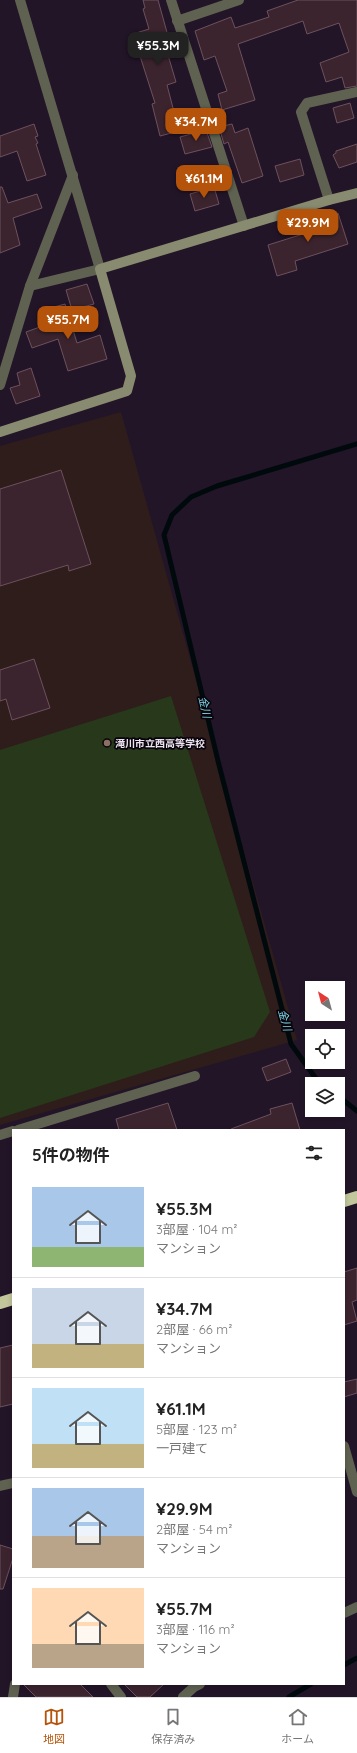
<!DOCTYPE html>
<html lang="ja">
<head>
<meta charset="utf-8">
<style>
  :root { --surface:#fff; --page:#f6f6f6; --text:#222; --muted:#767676; --line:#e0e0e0; --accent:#b45309 }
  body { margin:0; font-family:Quicksand,"Noto Sans JP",sans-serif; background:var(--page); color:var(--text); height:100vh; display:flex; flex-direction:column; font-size:15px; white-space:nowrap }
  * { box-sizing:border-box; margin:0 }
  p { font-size:13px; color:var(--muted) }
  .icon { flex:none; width:22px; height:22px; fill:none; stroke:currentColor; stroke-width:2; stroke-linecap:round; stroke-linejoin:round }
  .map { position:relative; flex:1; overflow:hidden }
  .drawer { position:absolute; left:12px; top:1129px; width:333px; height:556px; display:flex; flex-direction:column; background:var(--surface); border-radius:0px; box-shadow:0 2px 6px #0003 }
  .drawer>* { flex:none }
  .needle { width:26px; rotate:324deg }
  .fabs { position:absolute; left:305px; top:981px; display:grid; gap:8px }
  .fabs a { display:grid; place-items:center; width:40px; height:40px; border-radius:0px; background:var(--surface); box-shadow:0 2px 6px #0003; font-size:20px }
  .price { position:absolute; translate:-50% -34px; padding:0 9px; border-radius:8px; background:var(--accent); color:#fff; font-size:13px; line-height:26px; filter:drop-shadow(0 1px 2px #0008) }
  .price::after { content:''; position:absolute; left:50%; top:24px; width:12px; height:9px; margin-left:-6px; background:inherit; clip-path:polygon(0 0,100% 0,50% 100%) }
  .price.current { background:#222; color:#fff }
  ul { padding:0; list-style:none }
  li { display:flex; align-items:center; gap:12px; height:100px; padding:0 20px }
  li+li { border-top:1px solid var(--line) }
  li span { display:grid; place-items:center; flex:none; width:112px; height:80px; border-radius:0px; color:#555 }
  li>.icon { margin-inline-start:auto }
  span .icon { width:48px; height:48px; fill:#fffc; stroke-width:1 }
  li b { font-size:17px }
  h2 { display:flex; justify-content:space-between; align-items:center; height:48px; padding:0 20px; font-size:17px }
  .dock { display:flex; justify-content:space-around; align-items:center; height:56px; border-top:1px solid var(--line); background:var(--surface); font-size:11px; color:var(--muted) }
  .dock a { display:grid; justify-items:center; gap:2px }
  .dock .current { color:var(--accent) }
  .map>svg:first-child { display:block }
</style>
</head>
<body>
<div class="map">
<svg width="357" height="1697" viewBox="0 0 357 1697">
  <rect width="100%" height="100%" fill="#221528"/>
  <!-- education -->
  <path fill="#2f1d1c" d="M 121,412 L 297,1040 L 0,1125 L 0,446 Z"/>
  <!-- green -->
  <path fill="#27391a" d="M 171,696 L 270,1012 L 254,1037 L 0,1118 L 0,750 Z"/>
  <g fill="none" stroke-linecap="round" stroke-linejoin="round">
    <!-- stream -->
    <g stroke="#000a0d" stroke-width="5">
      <path d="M 322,1084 L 317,1080 L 291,1044 L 218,761 L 164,535 L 172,515 L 191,497 L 217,486 L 357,444"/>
      <path d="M 338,1096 L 357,1111"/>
      <path d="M 344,1665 L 357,1658"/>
      <path d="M 289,1697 L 311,1684"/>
    </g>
  </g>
  <!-- building -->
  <g fill="#3c242f" stroke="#6d515d">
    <path d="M 143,0 L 158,0 L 173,54 L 168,55 L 176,82 L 167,85 L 179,131 L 160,136 L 152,104 L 155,103 L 133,34 L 149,29 L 143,9 L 145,8 Z"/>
    <path d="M 298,0 L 357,0 L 357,86 L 345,88 L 342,77 L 326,82 L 320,63 L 349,52 L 339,23 L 307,34 L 303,21 L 238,44 L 255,100 L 222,110 L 218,94 L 227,91 L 215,56 L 204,60 L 195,31 L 231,17 L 235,28 L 269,17 L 267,11 Z"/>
    <path d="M 350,103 L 354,118 L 337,123 L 333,108 Z"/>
    <path d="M 34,124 L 38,136 L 35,137 L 38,143 L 36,144 L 46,175 L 27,181 L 17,151 L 0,157 L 0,136 Z"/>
    <path d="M 232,124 L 235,133 L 248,128 L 263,176 L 242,183 L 228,142 L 224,144 L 219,127 Z"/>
    <path d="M 206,130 L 212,147 L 185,154 L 180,137 Z"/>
    <path d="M 357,144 L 357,162 L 339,168 L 333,155 L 336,153 L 336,151 Z"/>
    <path d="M 300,159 L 304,175 L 280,182 L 275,166 Z"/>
    <path d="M 0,187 L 2,187 L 8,203 L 37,194 L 42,208 L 13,218 L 20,245 L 0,253 Z"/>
    <path d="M 214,187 L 219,204 L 195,211 L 190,194 Z"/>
    <path d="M 338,213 L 348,244 L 295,261 L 297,270 L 277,276 L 268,245 L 303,234 L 300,225 Z"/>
    <path d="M 87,284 L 94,304 L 72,310 L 66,290 Z"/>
    <path d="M 65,304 L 77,343 L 100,335 L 107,359 L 68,371 L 58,339 L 32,348 L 26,332 L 51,323 L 47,309 Z"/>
    <path d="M 31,368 L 40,396 L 16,404 L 10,388 L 20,385 L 17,373 Z"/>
    <path d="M 61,470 L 91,564 L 69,571 L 68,565 L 0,586 L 0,489 Z"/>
    <path d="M 34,659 L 50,708 L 12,720 L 6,699 L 0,701 L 0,670 Z"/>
    <path d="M 286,1059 L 291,1072 L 267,1081 L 262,1068 Z"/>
    <path d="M 168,1103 L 177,1130 L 119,1130 L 116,1119 Z"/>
    <path d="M 292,1103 L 300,1130 L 231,1130 L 231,1129 L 271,1114 L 270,1109 Z"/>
    <path d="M 357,1268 L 357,1300 L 352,1302 L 357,1321 L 344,1325 L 344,1272 Z"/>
    <path d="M 13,1345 L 13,1404 L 0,1407 L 0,1348 Z"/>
    <path d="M 357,1379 L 357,1393 L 344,1397 L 344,1382 Z"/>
    <path d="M 0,1545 L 13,1549 L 13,1558 L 3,1589 L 0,1589 Z"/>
    <path d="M 23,1684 L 80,1684 L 93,1697 L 36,1697 Z"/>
    <path d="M 124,1684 L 164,1684 L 150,1697 L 137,1697 Z"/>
  </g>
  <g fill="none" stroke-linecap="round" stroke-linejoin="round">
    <!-- lane -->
    <g stroke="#606251" stroke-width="10">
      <path d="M 329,200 L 301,112 L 307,103 L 357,92"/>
      <path d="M 18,1130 L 195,1076"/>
      <path d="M 0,1135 L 13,1131"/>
      <path d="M 0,1486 L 13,1483"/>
    </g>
    <!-- street -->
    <g stroke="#606251" stroke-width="10">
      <path d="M 20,0 L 100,269 L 30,286"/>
      <path d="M 171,0 L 244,226"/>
      <path d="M 177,21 L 239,0"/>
      <path d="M 0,385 L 30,286 L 73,175"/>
      <path d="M 344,1446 L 357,1492"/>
      <path d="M 344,1613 L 357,1607"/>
      <path d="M 111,1684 L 121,1697"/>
      <path d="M 13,1697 L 15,1684"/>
      <path d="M 183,1697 L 194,1687 L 200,1684"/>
    </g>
    <!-- secondary -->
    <path stroke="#888b6f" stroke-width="10" d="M 0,432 L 127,391 L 131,376 L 100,269 L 329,200 L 357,193"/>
    <!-- highway -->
    <g stroke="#c3c79b" stroke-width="12">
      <path d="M 344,1201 L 357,1197"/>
      <path d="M 0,1303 L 13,1299"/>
    </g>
  </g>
  <!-- markers -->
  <circle fill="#8d6e63" stroke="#09040b" stroke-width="1.5" cx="107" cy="743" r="4"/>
  <g text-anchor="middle" stroke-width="3.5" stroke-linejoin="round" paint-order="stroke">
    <!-- poi labels -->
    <g font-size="10" font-weight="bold" fill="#ede4f1" stroke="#09040b" text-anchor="start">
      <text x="115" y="747">滝川市立西高等学校</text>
    </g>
    <!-- water labels -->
    <g font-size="11" font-style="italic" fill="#7dd7e9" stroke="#09040b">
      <text transform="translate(205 707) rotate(77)" y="4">金川</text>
      <text transform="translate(285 1020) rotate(75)" y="4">金川</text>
    </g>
  </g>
</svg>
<div class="fabs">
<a><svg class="needle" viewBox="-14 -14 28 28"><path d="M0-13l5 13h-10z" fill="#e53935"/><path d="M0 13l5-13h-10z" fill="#767676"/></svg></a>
<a><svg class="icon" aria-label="locate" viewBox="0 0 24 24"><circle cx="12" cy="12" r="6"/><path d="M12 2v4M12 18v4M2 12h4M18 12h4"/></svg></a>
<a><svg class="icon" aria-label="layers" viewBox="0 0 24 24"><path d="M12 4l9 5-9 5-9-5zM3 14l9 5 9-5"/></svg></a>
</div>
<b class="price current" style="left:158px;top:66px">¥55.3M</b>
<b class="price" style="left:196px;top:142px">¥34.7M</b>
<b class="price" style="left:204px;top:199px">¥61.1M</b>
<b class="price" style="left:308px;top:243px">¥29.9M</b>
<b class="price" style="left:68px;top:340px">¥55.7M</b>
<section class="drawer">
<h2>5件の物件<svg class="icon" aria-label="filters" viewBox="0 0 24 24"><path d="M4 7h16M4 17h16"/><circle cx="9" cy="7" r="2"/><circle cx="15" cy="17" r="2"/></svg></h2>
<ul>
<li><span style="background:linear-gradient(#a9c7e8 75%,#8fb573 0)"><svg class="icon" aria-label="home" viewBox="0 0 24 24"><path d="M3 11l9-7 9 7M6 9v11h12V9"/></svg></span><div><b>¥55.3M</b><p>3部屋 · 104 m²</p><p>マンション</p></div></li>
<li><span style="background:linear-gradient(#c9d6e8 70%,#c2b280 0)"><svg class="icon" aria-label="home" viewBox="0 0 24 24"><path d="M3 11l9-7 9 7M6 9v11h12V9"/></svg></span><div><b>¥34.7M</b><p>2部屋 · 66 m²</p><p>マンション</p></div></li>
<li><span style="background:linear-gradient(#bfe0f5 70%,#c2b280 0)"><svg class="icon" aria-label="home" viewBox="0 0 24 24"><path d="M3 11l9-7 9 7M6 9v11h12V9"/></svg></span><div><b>¥61.1M</b><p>5部屋 · 123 m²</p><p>一戸建て</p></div></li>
<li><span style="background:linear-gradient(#a9c7e8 60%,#b9a48a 0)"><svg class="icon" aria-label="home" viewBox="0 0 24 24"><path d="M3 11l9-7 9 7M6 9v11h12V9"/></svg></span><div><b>¥29.9M</b><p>2部屋 · 54 m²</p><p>マンション</p></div></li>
<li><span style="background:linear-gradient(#ffd9b3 70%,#b9a48a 0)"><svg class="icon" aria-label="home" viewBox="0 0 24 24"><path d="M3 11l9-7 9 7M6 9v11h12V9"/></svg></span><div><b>¥55.7M</b><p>3部屋 · 116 m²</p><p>マンション</p></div></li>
</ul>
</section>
</div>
<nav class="dock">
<a class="current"><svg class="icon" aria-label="map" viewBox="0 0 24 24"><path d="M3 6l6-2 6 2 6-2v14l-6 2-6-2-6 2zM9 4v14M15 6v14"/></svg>地図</a>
<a><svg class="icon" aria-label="saved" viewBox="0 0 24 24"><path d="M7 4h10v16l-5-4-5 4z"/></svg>保存済み</a>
<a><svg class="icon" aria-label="home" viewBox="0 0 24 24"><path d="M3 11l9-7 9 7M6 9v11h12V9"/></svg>ホーム</a>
</nav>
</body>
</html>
